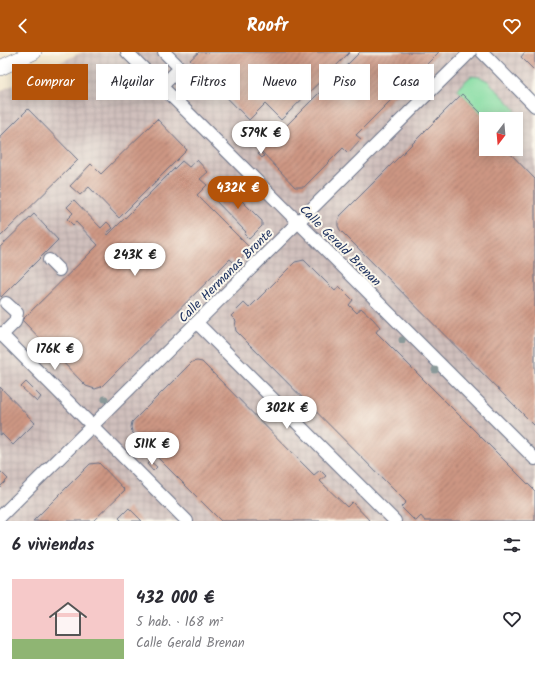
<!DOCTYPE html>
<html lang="es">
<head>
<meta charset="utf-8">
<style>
  :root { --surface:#fff; --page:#f7f7f7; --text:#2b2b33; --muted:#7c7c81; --line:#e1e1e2; --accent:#b45309 }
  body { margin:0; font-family:Kalam,sans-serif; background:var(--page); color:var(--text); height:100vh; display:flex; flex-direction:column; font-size:15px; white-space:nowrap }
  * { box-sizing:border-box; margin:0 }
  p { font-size:13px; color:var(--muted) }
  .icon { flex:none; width:22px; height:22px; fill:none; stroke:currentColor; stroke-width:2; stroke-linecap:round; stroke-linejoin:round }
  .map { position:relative; height:469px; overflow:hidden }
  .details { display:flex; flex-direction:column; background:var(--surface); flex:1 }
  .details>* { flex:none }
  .top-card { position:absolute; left:12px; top:12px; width:511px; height:36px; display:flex; gap:8px }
  .needle { width:26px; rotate:196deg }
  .controls { position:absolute; left:479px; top:60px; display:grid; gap:8px }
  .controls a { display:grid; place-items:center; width:44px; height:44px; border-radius:0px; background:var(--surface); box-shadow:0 2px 10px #0003; font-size:20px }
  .price { position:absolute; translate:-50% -34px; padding:0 9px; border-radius:14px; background:#fff; color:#222; font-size:13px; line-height:26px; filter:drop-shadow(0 1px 2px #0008) }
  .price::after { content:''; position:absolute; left:50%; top:24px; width:12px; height:9px; margin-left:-6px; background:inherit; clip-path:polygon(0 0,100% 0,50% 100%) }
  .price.active { background:var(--accent); color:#fff }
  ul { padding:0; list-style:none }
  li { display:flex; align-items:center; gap:12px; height:100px; padding:0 12px }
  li+li { border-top:1px solid var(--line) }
  li span { display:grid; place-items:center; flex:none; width:112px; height:80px; border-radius:0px; color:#555 }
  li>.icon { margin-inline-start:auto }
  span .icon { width:48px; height:48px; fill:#fffc; stroke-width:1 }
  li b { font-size:17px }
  h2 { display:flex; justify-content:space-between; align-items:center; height:48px; padding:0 12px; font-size:17px }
  .chip { padding:0 14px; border-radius:0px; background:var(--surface); box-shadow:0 2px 10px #0003; font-size:14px; line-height:36px }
  .chip.active { background:var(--accent); color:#fff }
  header { display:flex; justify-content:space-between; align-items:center; height:52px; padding:0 12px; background:var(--accent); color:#fff; font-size:18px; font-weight:700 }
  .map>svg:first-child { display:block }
</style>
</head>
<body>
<header><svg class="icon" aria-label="back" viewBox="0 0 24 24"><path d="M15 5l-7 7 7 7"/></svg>Roofr<svg class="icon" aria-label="heart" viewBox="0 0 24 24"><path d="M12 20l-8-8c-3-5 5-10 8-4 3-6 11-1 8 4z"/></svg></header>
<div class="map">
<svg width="535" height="469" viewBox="0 0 535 469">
  <defs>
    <pattern id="industrial-grid" width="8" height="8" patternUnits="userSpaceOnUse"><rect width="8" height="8" fill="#d0c0bc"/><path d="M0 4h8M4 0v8" fill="none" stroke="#b2a5a4"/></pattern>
    <pattern id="building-hatch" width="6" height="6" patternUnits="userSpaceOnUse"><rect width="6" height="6" fill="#cd9683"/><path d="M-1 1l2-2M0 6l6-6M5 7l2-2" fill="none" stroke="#a67b6e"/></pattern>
  </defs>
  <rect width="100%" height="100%" fill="#fbf7ec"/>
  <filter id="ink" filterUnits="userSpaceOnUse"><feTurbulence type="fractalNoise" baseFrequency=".025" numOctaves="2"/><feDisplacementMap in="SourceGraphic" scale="8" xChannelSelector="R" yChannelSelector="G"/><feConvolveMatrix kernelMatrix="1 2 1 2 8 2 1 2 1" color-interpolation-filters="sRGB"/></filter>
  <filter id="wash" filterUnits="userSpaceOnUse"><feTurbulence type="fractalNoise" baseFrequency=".012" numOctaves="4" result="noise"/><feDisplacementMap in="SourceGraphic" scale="16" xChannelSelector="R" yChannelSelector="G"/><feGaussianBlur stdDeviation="0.9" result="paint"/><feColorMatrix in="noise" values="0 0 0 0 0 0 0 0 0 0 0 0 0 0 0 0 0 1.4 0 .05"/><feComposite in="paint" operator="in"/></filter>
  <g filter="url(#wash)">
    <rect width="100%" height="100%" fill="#f3e7cd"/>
    <!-- industrial -->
    <path fill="url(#industrial-grid)" fill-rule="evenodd" d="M 82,0 L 535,0 L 535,469 L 0,469 L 0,39 ZM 486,67 L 516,67 L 516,97 L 486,97 Z"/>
    <!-- green -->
    <path fill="#83dca1" stroke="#4f8680" d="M 471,24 L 480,25 L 488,29 L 516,58 L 507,67 L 487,67 L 457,37 Z"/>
    <g id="blocks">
      <!-- building -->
      <g fill="url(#building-hatch)">
        <path d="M 199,0 L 350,0 L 281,68 L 265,52 L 249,68 L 190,8 Z"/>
        <path d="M 360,0 L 439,0 L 356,83 L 361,87 L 348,101 L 343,96 L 304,135 L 295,135 L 261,99 Z"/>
        <path d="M 525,0 L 535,0 L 535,19 L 521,5 Z"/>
        <path d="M 462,42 L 486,66 L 486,97 L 506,97 L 535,127 L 535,374 L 340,178 L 338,174 L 338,169 L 340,164 Z"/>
        <path d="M 28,57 L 78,108 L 0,185 L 0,85 Z"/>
        <path d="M 157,67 L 187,98 L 119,166 L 89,135 L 80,143 L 70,134 L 91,112 L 101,122 Z"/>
        <path d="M 260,100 L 264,104 L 262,106 L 258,102 Z"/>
        <path d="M 197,108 L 208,120 L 200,127 L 207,133 L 197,143 L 251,197 L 235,212 L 230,207 L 101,335 L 95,337 L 86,334 L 22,268 L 98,193 L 76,170 L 73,173 L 67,167 L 73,161 L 67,155 L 74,148 L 101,176 L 107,170 L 113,176 L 107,181 L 108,183 L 182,109 L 189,115 Z"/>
        <path d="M 221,133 L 226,133 L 262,169 L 262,174 L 249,187 L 244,182 L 246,180 L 210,143 Z"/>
        <path d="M 34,162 L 58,188 L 1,245 L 0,243 L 0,195 Z"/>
        <path d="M 304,208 L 335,239 L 339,234 L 353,248 L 349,253 L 357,261 L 361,256 L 373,267 L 380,275 L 376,280 L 535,439 L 535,469 L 425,469 L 421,464 L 416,469 L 415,469 L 401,455 L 406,450 L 236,279 L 235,274 L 236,269 L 231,264 L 244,251 L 249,256 L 295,210 Z"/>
        <path d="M 197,309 L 202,310 L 314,423 L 320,418 L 326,424 L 320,429 L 347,455 L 352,450 L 370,469 L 221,469 L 132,380 L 131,375 L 132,370 L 192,310 Z"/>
        <path d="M 26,330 L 41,345 L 37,350 L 21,335 Z"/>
        <path d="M 0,335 L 35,371 L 13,393 L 2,382 L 0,383 Z"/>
        <path d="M 150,409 L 157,415 L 153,419 L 147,412 Z"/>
        <path d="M 98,411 L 99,411 L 125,438 L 93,469 L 33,469 L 90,412 Z"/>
        <path d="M 0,419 L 8,427 L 0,435 Z"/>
        <path d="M 129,456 L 142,469 L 120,469 L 121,468 L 119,466 Z"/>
      </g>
    </g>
  </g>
  <g filter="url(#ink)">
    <use href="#blocks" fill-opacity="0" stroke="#676f85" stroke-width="1"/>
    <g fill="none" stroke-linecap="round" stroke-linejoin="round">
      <defs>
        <g id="minor">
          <path d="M 127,0 L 274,146 L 535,407"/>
          <path d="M 482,0 L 535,54"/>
          <path d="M 162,34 L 180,16 L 164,0"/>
          <path d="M 49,208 L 59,218"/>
          <path d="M 197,271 L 395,469"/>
          <path d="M 0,281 L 187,469"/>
          <path d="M 2,283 L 15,270 L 17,261 L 6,251"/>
          <path d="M 0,465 L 470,0"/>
        </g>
        <path id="major" d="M 0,16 L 34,0"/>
      </defs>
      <!-- minor casing -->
      <use href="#minor" stroke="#676f85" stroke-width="14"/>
      <!-- major casing -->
      <use href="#major" stroke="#676f85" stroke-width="16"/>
      <!-- minor -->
      <use href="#minor" stroke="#fff" stroke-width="12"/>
      <!-- major -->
      <use href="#major" stroke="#fff" stroke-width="15"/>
    </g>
    <!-- trees -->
    <g fill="#8a9999">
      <circle cx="402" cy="288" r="3.5"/>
      <circle cx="435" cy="318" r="3.5"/>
      <circle cx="105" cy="347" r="3.5"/>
    </g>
  </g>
  <g text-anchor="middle" stroke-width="4" stroke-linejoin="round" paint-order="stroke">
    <!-- street labels -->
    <g font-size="13" fill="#1b2f5e" stroke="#fbf7ec">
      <text transform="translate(341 193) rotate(45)" y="5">Calle Gerald Brenan</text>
      <text transform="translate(225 223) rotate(-45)" y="5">Calle Hermanas Bronte</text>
    </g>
  </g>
</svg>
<div class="controls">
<a><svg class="needle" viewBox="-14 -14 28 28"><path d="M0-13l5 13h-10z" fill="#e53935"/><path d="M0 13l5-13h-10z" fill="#7c7c81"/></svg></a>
</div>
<b class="price" style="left:261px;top:103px">579K €</b>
<b class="price active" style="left:238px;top:158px">432K €</b>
<b class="price" style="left:135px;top:225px">243K €</b>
<b class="price" style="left:55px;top:319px">176K €</b>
<b class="price" style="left:287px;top:378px">302K €</b>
<b class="price" style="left:152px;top:414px">511K €</b>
<div class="top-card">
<a class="chip active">Comprar</a>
<a class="chip">Alquilar</a>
<a class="chip">Filtros</a>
<a class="chip">Nuevo</a>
<a class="chip">Piso</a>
<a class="chip">Casa</a>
</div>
</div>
<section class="details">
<h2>6 viviendas<svg class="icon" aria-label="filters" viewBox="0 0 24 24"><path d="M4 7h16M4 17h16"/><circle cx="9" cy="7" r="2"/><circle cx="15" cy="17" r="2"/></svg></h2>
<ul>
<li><span style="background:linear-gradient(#f6c9c9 75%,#8fb573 0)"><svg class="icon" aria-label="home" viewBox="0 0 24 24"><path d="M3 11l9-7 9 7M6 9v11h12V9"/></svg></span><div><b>432 000 €</b><p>5 hab. · 168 m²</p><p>Calle Gerald Brenan</p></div><svg class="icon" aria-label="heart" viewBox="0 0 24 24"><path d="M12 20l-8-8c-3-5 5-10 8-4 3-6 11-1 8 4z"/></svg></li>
</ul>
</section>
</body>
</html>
